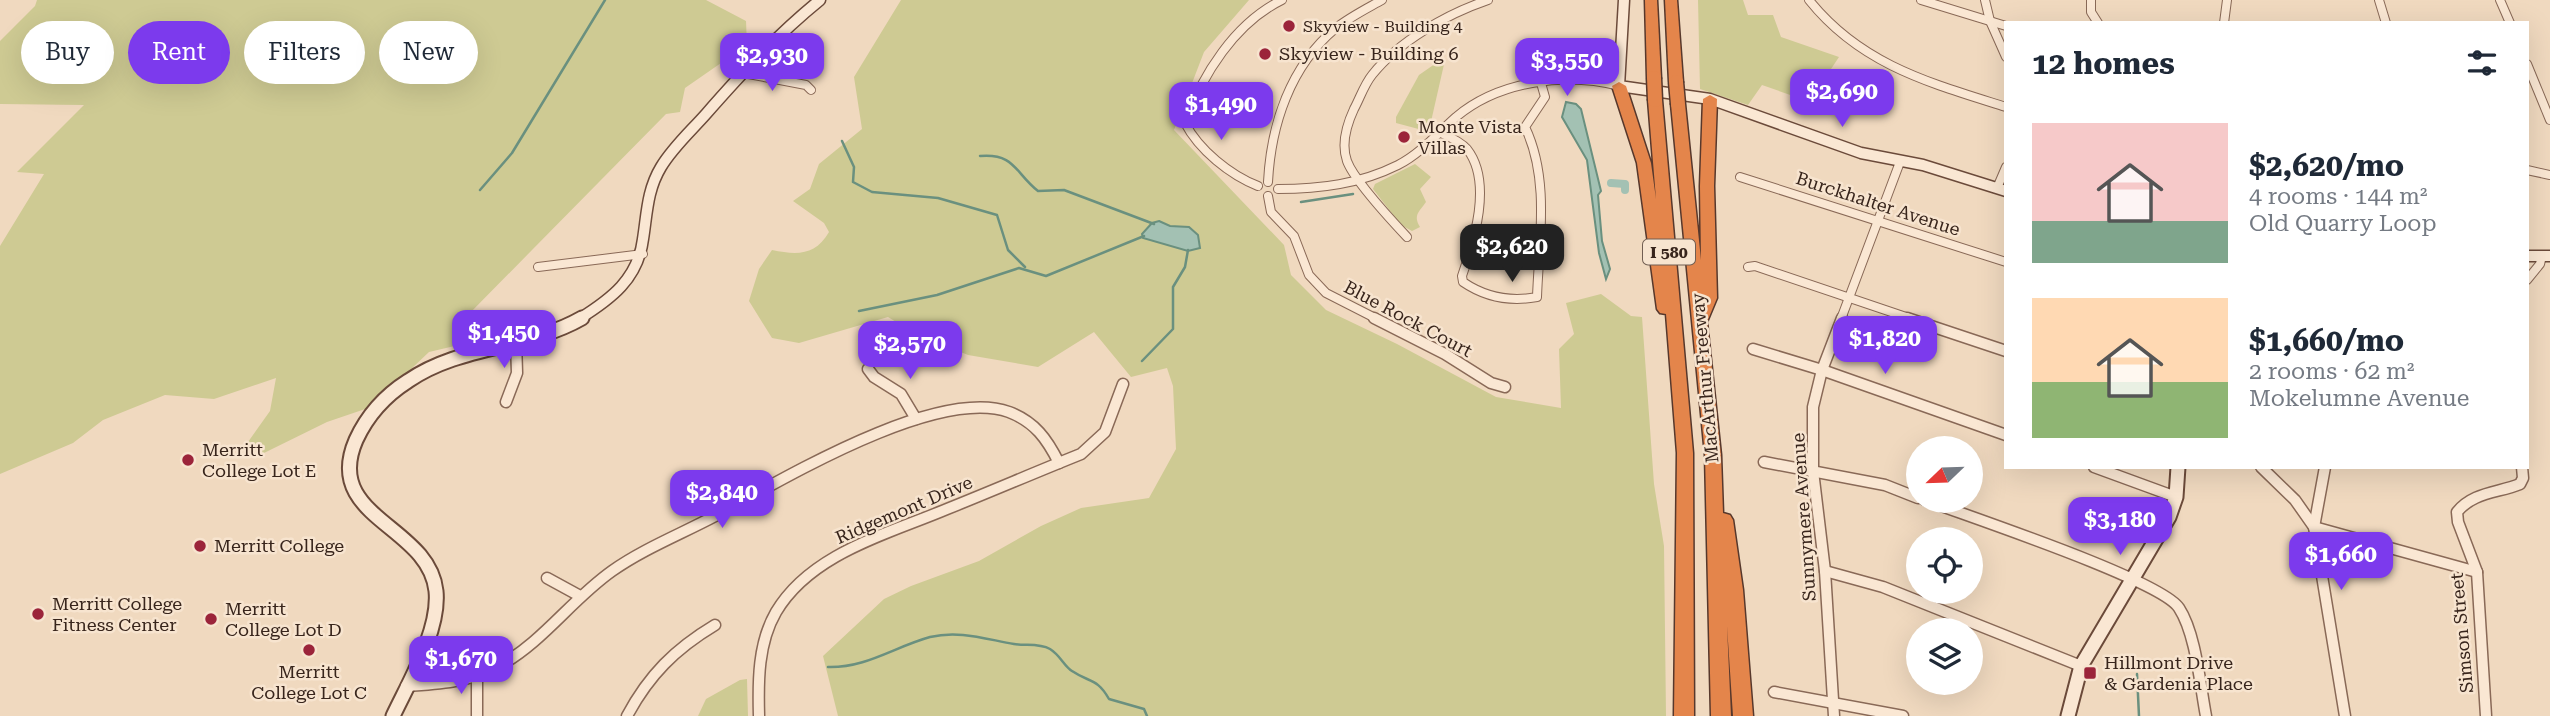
<!DOCTYPE html>
<html lang="en">
<head>
<meta charset="utf-8">
<style>
  :root { --surface:#fff; --page:#f2f2f3; --text:#1f2937; --muted:#747a83; --accent:#7c3aed }
  body { margin:0; font-family:"Roboto Serif",serif; background:var(--page); color:var(--text); height:100vh; display:flex; flex-direction:column; font-size:26px; white-space:nowrap }
  * { box-sizing:border-box; margin:0 }
  p { font-size:23px; color:var(--muted) }
  .icon { flex:none; width:38px; height:38px; fill:none; stroke:currentColor; stroke-width:2; stroke-linecap:round; stroke-linejoin:round }
  .map { position:relative; flex:1; overflow:hidden }
  .side { position:absolute; left:2004px; top:21px; width:525px; height:448px; display:flex; flex-direction:column; background:var(--surface); border-radius:0px; box-shadow:0 7px 28px #0002 }
  .side>* { flex:none }
  .hud { position:absolute; left:21px; top:21px; width:665px; height:63px; display:flex; gap:14px }
  .needle { width:46px; rotate:247deg }
  .tools { position:absolute; left:1906px; top:436px; display:grid; gap:14px }
  .tools a { display:grid; place-items:center; width:77px; height:77px; border-radius:50%; background:var(--surface); box-shadow:0 7px 28px #0002; font-size:35px }
  .price { position:absolute; translate:-50% -60px; padding:0 16px; border-radius:14px; background:var(--accent); color:#fff; font-size:23px; line-height:46px; filter:drop-shadow(0 2px 4px #0008) }
  .price::after { content:''; position:absolute; left:50%; top:42px; width:21px; height:16px; margin-left:-10px; background:inherit; clip-path:polygon(0 0,100% 0,50% 100%) }
  .price.current { background:#222; color:#fff }
  ul { padding:0; list-style:none }
  li { display:flex; align-items:center; gap:21px; height:175px; padding:0 28px }
  li span { display:grid; place-items:center; flex:none; width:196px; height:140px; border-radius:0px; color:#555 }
  li>.icon { margin-inline-start:auto }
  span .icon { width:84px; height:84px; fill:#fffc; stroke-width:1 }
  li b { font-size:30px }
  h2 { display:flex; justify-content:space-between; align-items:center; height:84px; padding:0 28px; font-size:30px }
  .chip { padding:0 24px; border-radius:32px; background:var(--surface); box-shadow:0 7px 28px #0002; font-size:24px; line-height:63px }
  .chip.current { background:var(--accent); color:#fff }
  .map>svg:first-child { display:block }
</style>
</head>
<body>
<div class="map">
<svg width="2550" height="716" viewBox="0 0 2550 716">
  <rect width="100%" height="100%" fill="#f0d9bf"/>
  <!-- green -->
  <g fill="#ceca93">
    <path d="M 37,0 L 706,0 L 746,21 L 747,45 L 685,88 L 680,112 L 666,114 L 467,316 L 463,344 L 429,352 L 371,407 L 327,422 L 264,453 L 243,449 L 270,411 L 276,378 L 214,399 L 165,395 L 103,420 L 73,443 L 0,474 L 0,246 L 44,174 L 17,172 L 84,105 L 0,104 L 0,41 L 35,6 Z"/>
    <path d="M 901,0 L 1249,0 L 1204,52 L 1174,130 L 1284,245 L 1291,275 L 1326,310 L 1397,344 L 1496,397 L 1561,408 L 1559,349 L 1574,334 L 1566,303 L 1601,294 L 1631,316 L 1642,317 L 1654,484 L 1664,546 L 1666,716 L 838,716 L 823,656 L 884,599 L 911,586 L 979,561 L 1041,526 L 1081,508 L 1149,498 L 1176,449 L 1173,386 L 1167,368 L 1131,377 L 1094,332 L 1038,367 L 968,355 L 914,333 L 888,317 L 799,343 L 772,338 L 749,301 L 759,269 L 772,250 C 797,255 815,256 829,232 L 824,223 L 793,201 L 810,189 L 819,164 L 862,129 L 854,77 Z"/>
    <path d="M 1698,0 L 1743,0 L 1748,15 L 1773,15 L 1781,37 L 1839,57 L 1813,96 L 1796,97 L 1762,85 L 1748,105 L 1700,89 Z"/>
    <path d="M 1442,59 L 1445,60 L 1430,126 L 1426,131 L 1396,123 L 1396,117 L 1419,75 Z"/>
    <path d="M 1415,164 L 1431,177 L 1420,189 L 1426,202 C 1419,212 1413,215 1420,227 L 1412,231 L 1401,225 L 1373,189 L 1375,184 Z"/>
    <path d="M 747,679 L 748,716 L 698,716 L 706,699 L 740,680 Z"/>
  </g>
  <!-- water -->
  <g fill="#a3c1b3" stroke="#6a907f" stroke-width="2">
    <path d="M 1566,102 L 1576,104 L 1581,109 L 1601,191 L 1598,195 L 1602,241 L 1610,269 L 1606,279 L 1599,253 L 1587,160 L 1562,117 Z"/>
    <path d="M 1159,221 L 1170,226 L 1189,227 L 1198,235 L 1200,248 L 1188,251 L 1143,238 L 1142,234 L 1152,223 Z"/>
  </g>
  <g fill="none" stroke-linecap="round" stroke-linejoin="round">
    <!-- stream -->
    <g stroke="#6a907f" stroke-width="2.5">
      <path d="M 842,141 L 854,167 L 853,182 L 872,192 L 938,198 L 997,215 L 1008,250 L 1025,267"/>
      <path d="M 980,156 C 1015,153 1015,173 1038,191 L 1064,190 L 1154,224"/>
      <path d="M 480,190 L 512,153 L 605,0"/>
      <path d="M 1301,202 L 1353,194"/>
      <path d="M 859,311 L 937,295 L 1019,268 L 1046,276 L 1144,236"/>
      <path d="M 1142,361 L 1173,329 L 1173,287 L 1185,267 L 1188,250"/>
      <path d="M 828,667 C 866,668 894,647 930,637 C 959,630 985,639 1014,644 C 1026,646 1039,643 1050,649 C 1060,655 1064,666 1072,671 C 1090,683 1097,678 1109,699 L 1144,709 L 1147,716"/>
      <path d="M 2137,674 L 2139,716"/>
    </g>
    <!-- canal -->
    <path stroke="#a3c1b3" stroke-width="8" d="M 1611,183 L 1625,184 L 1625,190"/>
    <defs>
      <g id="street-far1">
        <path d="M 1809,0 C 1861,65 1930,83 2006,107"/>
        <path d="M 1921,0 L 2006,26"/>
        <path d="M 1985,0 L 1990,21 L 2006,57"/>
        <path d="M 2091,0 L 2091,12 L 2098,23"/>
        <path d="M 2379,0 L 2386,23"/>
        <path d="M 2500,0 L 2510,23"/>
        <path d="M 2224,23 L 2227,0"/>
        <path d="M 2527,64 L 2550,120"/>
        <path d="M 743,73 L 806,85 L 811,90"/>
        <path d="M 1439,132 C 1448,136 1460,141 1467,149 C 1493,182 1474,241 1462,276 L 1463,282 C 1485,297 1510,302 1537,297 C 1539,241 1550,179 1525,127 L 1545,97 L 1541,83"/>
        <path d="M 2527,170 L 2550,175"/>
        <path d="M 1740,177 L 2006,262"/>
        <path d="M 1268,182 C 1271,125 1290,66 1336,28 C 1350,17 1366,9 1382,0"/>
        <path d="M 1258,186 C 1230,175 1199,150 1185,123 C 1202,75 1235,23 1282,0"/>
        <path d="M 1997,188 L 2006,167"/>
        <path d="M 1278,189 C 1320,189 1360,184 1398,165 C 1421,153 1437,134 1456,117 C 1499,81 1565,72 1619,86"/>
        <path d="M 1268,196 L 1271,212 L 1294,236 L 1309,275 L 1326,293 L 1377,319"/>
        <path d="M 1407,237 C 1392,221 1354,180 1347,161 C 1341,144 1347,124 1354,109 C 1360,98 1364,85 1372,75 C 1399,41 1447,14 1488,0"/>
        <path d="M 538,267 L 643,254"/>
        <path d="M 1748,267 L 1755,266 L 1912,319"/>
        <path d="M 2527,280 L 2540,264 L 2542,256"/>
        <path d="M 1841,319 L 1900,162"/>
      </g>
      <g id="street">
        <path d="M 1374,318 L 1445,354 L 1491,383 L 1505,387"/>
        <path d="M 1907,318 L 2006,351"/>
        <path d="M 1753,349 L 1822,370 L 2006,435"/>
        <path d="M 868,369 L 874,377 L 901,394 L 916,419"/>
        <path d="M 506,402 L 517,373 L 516,341"/>
        <path d="M 1764,462 L 1885,485 L 1918,498"/>
        <path d="M 2094,467 L 2176,497"/>
        <path d="M 2261,467 L 2295,500 L 2314,527 L 2477,572"/>
        <path d="M 2325,467 L 2314,527 L 2345,716"/>
        <path d="M 1925,500 C 1967,516 2161,580 2179,608 C 2196,634 2200,685 2206,716"/>
        <path d="M 1825,571 L 1883,587 L 2081,666"/>
        <path d="M 547,578 L 580,596"/>
        <path d="M 477,677 L 477,716"/>
        <path d="M 406,686 C 438,684 470,682 499,666 C 543,642 571,600 612,571 C 643,549 681,534 715,516 C 780,481 936,386 1009,412 C 1035,422 1047,439 1059,463"/>
        <path d="M 1774,692 L 1903,716"/>
        <path d="M 627,716 C 649,675 675,649 715,625"/>
        <path d="M 759,716 C 758,681 758,643 776,612 C 811,553 888,534 947,509 C 992,491 1036,472 1081,454 L 1105,432 L 1123,384"/>
        <path d="M 1834,716 L 1825,571 L 1813,471 L 1813,407 L 1822,370 L 1842,318"/>
        <path d="M 2486,716 L 2477,572 L 2458,522 L 2457,512 C 2473,492 2498,493 2520,484 L 2523,478 L 2522,467"/>
      </g>
      <g id="secondary-far1">
        <path d="M 1624,0 L 1619,86 L 1710,99 L 1861,153 L 1923,165 L 2006,191"/>
        <path d="M 2527,256 L 2550,256"/>
        <path d="M 579,319 C 611,299 638,279 643,239 C 647,214 647,190 661,167 C 673,147 691,131 706,114 C 742,73 778,34 820,0"/>
      </g>
      <g id="secondary">
        <path d="M 393,716 C 409,682 440,630 436,591 C 429,525 322,518 356,440 C 367,416 386,395 408,381 C 460,345 528,349 582,318"/>
        <path d="M 2068,716 L 2081,666 L 2169,517 L 2176,497 L 2178,467"/>
      </g>
      <g id="highway">
        <path d="M 1645,0 L 1657,0 L 1661,78 L 1654,82 L 1647,78 Z"/>
        <path d="M 1665,0 L 1677,0 L 1683,82 L 1676,86 L 1669,82 Z"/>
        <path d="M 1619,82 L 1626,86 L 1651,163 L 1656,199 L 1648,100 L 1655,96 L 1662,100 L 1693,453 L 1694,716 L 1674,716 L 1677,453 L 1666,314 L 1660,313 L 1657,309 L 1637,163 L 1612,86 Z"/>
        <path d="M 1710,95 L 1717,99 L 1714,186 L 1717,298 L 1707,322 L 1721,455 L 1723,513 L 1730,515 L 1733,520 L 1743,590 L 1753,716 L 1733,716 L 1727,626 L 1731,716 L 1711,716 L 1705,455 L 1671,104 L 1678,100 L 1685,104 L 1701,260 L 1700,186 L 1703,99 Z"/>
      </g>
    </defs>
    <!-- street-far1 casing -->
    <use href="#street-far1" stroke="#896957" stroke-width="10"/>
    <!-- street casing -->
    <use href="#street" stroke="#896957" stroke-width="13"/>
    <!-- secondary-far1 casing -->
    <use href="#secondary-far1" stroke="#6b4a3a" stroke-width="13"/>
    <!-- secondary casing -->
    <use href="#secondary" stroke="#6b4a3a" stroke-width="17"/>
    <!-- highway casing -->
    <use href="#highway" stroke="#57382c" stroke-width="3"/>
    <!-- street-far1 -->
    <use href="#street-far1" stroke="#fae7d3" stroke-width="8"/>
    <!-- street -->
    <use href="#street" stroke="#fae7d3" stroke-width="10"/>
    <!-- secondary-far1 -->
    <use href="#secondary-far1" stroke="#fae7d3" stroke-width="10"/>
    <!-- secondary -->
    <use href="#secondary" stroke="#fae7d3" stroke-width="13"/>
    <!-- highway -->
    <use href="#highway" fill="#e4854b" fill-rule="evenodd"/>
    <defs>
      <g id="highway-bridge">
        <path d="M 1654,78 L 1655,100"/>
        <path d="M 1676,82 L 1678,104"/>
      </g>
    </defs>
    <!-- highway-bridge casing -->
    <use href="#highway-bridge" stroke="#57382c" stroke-width="17" stroke-linecap="butt"/>
    <!-- highway-bridge -->
    <use href="#highway-bridge" stroke="#e4854b" stroke-width="14"/>
  </g>
  <!-- markers -->
  <g fill="#9b243a" stroke="#f7e4cf" stroke-width="2.5">
    <circle cx="1289" cy="26" r="7"/>
    <circle cx="1265" cy="54" r="7"/>
    <circle cx="1404" cy="137" r="7"/>
    <circle cx="188" cy="460" r="7"/>
    <circle cx="200" cy="546" r="7"/>
    <circle cx="38" cy="614" r="7"/>
    <circle cx="211" cy="619" r="7"/>
    <circle cx="309" cy="650" r="7"/>
    <rect x="2083" y="666" width="14" height="14" rx="3.5"/>
  </g>
  <g text-anchor="middle" stroke-width="5" stroke-linejoin="round" paint-order="stroke">
    <!-- far-poi labels -->
    <g font-size="16" fill="#38251c" stroke="#f7e4cf" text-anchor="start">
      <text x="1303" y="32">Skyview - Building 4</text>
    </g>
    <!-- shield labels -->
    <rect fill="#f7e4cf" stroke="#715e52" stroke-width="2" x="1643" y="239.5" width="52" height="25" rx="5"/>
    <g font-size="16" font-weight="bold" fill="#38251c">
      <text x="1669" y="258">I 580</text>
    </g>
    <!-- poi labels -->
    <g font-size="18" fill="#38251c" stroke="#f7e4cf" text-anchor="start">
      <text x="1279" y="60">Skyview - Building 6</text>
      <text x="1418" y="133">Monte Vista<tspan x="1418" dy="21">Villas</tspan></text>
      <text x="202" y="456">Merritt<tspan x="202" dy="21">College Lot E</tspan></text>
      <text x="214" y="552">Merritt College</text>
      <text x="52" y="610">Merritt College<tspan x="52" dy="21">Fitness Center</tspan></text>
      <text x="225" y="615">Merritt<tspan x="225" dy="21">College Lot D</tspan></text>
      <text x="2104" y="669">Hillmont Drive<tspan x="2104" dy="21">&amp; Gardenia Place</tspan></text>
      <text x="309" y="678" text-anchor="middle">Merritt<tspan x="309" dy="21">College Lot C</tspan></text>
    </g>
    <!-- street labels -->
    <g font-size="18" fill="#38251c" stroke="#f7e4cf">
      <text transform="translate(1878 204) rotate(18)" y="6">Burckhalter Avenue</text>
      <text transform="translate(1408 319) rotate(28)" y="6">Blue Rock Court</text>
      <text transform="translate(1705 378) rotate(-95)" y="6">MacArthur Freeway</text>
      <text transform="translate(904 510) rotate(-23)" y="6">Ridgemont Drive</text>
      <text transform="translate(1804 517) rotate(-94)" y="6">Sunnymere Avenue</text>
      <text transform="translate(2462 633) rotate(-95)" y="6">Simson Street</text>
    </g>
  </g>
</svg>
<div class="tools">
<a><svg class="needle" viewBox="-14 -14 28 28"><path d="M0-13l5 13h-10z" fill="#e53935"/><path d="M0 13l5-13h-10z" fill="#747a83"/></svg></a>
<a><svg class="icon" aria-label="locate" viewBox="0 0 24 24"><circle cx="12" cy="12" r="6"/><path d="M12 2v4M12 18v4M2 12h4M18 12h4"/></svg></a>
<a><svg class="icon" aria-label="layers" viewBox="0 0 24 24"><path d="M12 4l9 5-9 5-9-5zM3 14l9 5 9-5"/></svg></a>
</div>
<b class="price" style="left:772px;top:93px">$2,930</b>
<b class="price" style="left:1567px;top:98px">$3,550</b>
<b class="price" style="left:1842px;top:129px">$2,690</b>
<b class="price" style="left:1221px;top:142px">$1,490</b>
<b class="price current" style="left:1512px;top:284px">$2,620</b>
<b class="price" style="left:504px;top:370px">$1,450</b>
<b class="price" style="left:1885px;top:376px">$1,820</b>
<b class="price" style="left:910px;top:381px">$2,570</b>
<b class="price" style="left:722px;top:530px">$2,840</b>
<b class="price" style="left:2120px;top:557px">$3,180</b>
<b class="price" style="left:2341px;top:592px">$1,660</b>
<b class="price" style="left:461px;top:696px">$1,670</b>
<div class="hud">
<a class="chip">Buy</a>
<a class="chip current">Rent</a>
<a class="chip">Filters</a>
<a class="chip">New</a>
</div>
<section class="side">
<h2>12 homes<svg class="icon" aria-label="filters" viewBox="0 0 24 24"><path d="M4 7h16M4 17h16"/><circle cx="9" cy="7" r="2"/><circle cx="15" cy="17" r="2"/></svg></h2>
<ul>
<li><span style="background:linear-gradient(#f6c9c9 70%,#7fa58c 0)"><svg class="icon" aria-label="home" viewBox="0 0 24 24"><path d="M3 11l9-7 9 7M6 9v11h12V9"/></svg></span><div><b>$2,620/mo</b><p>4 rooms · 144 m²</p><p>Old Quarry Loop</p></div></li>
<li><span style="background:linear-gradient(#ffd9b3 60%,#8fb573 0)"><svg class="icon" aria-label="home" viewBox="0 0 24 24"><path d="M3 11l9-7 9 7M6 9v11h12V9"/></svg></span><div><b>$1,660/mo</b><p>2 rooms · 62 m²</p><p>Mokelumne Avenue</p></div></li>
</ul>
</section>
</div>
</body>
</html>
